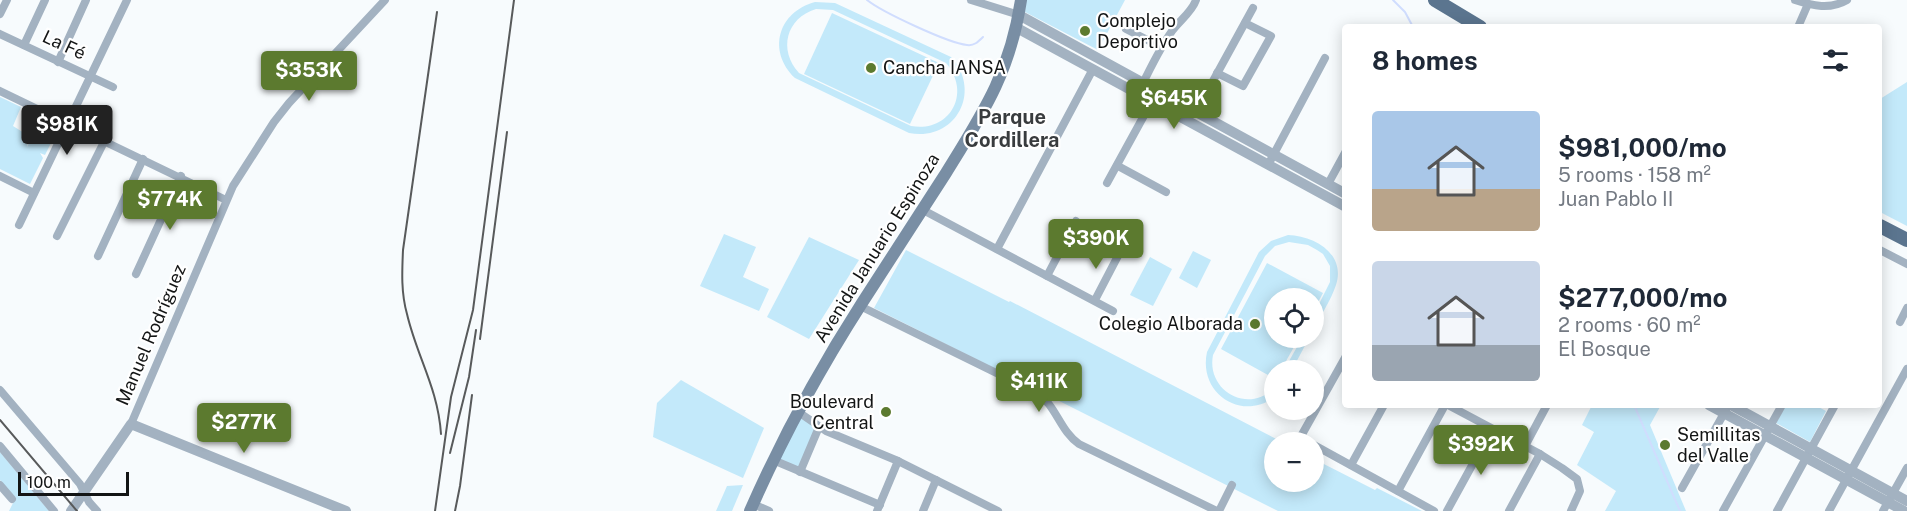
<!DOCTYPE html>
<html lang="en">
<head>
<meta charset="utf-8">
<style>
  :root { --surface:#fff; --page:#f2f2f3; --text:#1f2937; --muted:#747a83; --accent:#5c7a2f }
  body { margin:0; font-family:"Public Sans",sans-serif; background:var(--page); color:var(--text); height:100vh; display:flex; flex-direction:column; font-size:22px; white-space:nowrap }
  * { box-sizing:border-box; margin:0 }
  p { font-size:20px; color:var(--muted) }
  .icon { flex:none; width:33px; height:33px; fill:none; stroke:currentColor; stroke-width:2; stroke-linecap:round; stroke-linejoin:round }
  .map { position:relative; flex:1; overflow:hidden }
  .sheet { position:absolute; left:1342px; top:24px; width:540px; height:384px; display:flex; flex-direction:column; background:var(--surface); border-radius:6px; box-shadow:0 3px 15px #0003 }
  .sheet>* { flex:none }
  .buttons { position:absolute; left:1264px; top:288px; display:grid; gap:12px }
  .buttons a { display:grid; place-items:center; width:60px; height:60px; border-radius:50%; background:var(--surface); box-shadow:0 3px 15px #0003; font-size:30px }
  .scale { position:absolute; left:18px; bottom:15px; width:111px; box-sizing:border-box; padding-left:6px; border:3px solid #131515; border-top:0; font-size:16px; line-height:21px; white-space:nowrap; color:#131515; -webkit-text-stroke:4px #fff; paint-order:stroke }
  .price { position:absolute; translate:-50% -51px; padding:0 14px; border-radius:6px; background:var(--accent); color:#fff; font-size:20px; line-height:39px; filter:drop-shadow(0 2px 3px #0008) }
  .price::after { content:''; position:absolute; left:50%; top:36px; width:18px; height:14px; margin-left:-9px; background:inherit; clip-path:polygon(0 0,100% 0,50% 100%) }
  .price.on { background:#222; color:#fff }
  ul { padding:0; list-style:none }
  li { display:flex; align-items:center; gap:18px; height:150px; padding:0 30px }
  li span { display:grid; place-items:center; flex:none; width:168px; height:120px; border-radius:6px; color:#555 }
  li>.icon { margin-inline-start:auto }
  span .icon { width:72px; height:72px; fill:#fffc; stroke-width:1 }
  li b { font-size:26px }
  h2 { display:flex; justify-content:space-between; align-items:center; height:72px; padding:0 30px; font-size:26px }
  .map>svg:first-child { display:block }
</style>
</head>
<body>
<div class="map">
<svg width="1907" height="511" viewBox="0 0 1907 511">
  <rect width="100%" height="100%" fill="#f7fbfd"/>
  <!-- green -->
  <g fill="#c3e9fa" fill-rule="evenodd">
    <path d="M 1026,0 L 1125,0 L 1098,50 L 1025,12 Z"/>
    <path d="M 815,2 L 835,3 L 951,57 C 983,92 955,142 909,133 L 795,78 C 767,51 778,12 815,2 ZM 816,9 L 833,10 L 946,63 C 972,93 950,133 911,126 L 799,73 C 778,50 786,18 816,9 Z"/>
    <path d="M 832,13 L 939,63 L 910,124 L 804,74 Z"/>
    <path d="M 1907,82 L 1907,226 L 1880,212 L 1880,99 Z"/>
    <path d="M 0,97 L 21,107 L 13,126 L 29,136 L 27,147 L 42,118 L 59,127 L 45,155 L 40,153 L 43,158 L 30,184 L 0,169 Z"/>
    <path d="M 724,234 L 756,247 L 743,277 L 769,289 L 759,311 L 700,286 Z"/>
    <path d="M 1288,235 C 1315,236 1346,254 1336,285 C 1331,300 1321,315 1314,328 L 1314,314 L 1330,282 L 1330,266 L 1323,254 L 1317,250 L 1308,245 L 1289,242 L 1275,246 L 1265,256 L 1213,355 C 1206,391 1249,415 1275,387 L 1275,397 C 1241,422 1198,393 1207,352 L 1259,252 L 1271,241 Z"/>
    <path d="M 809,237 L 859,260 L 809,339 L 767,317 Z"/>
    <path d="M 906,250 L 1009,302 L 1010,301 L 1282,442 L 1275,442 L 1275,482 L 1314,482 L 1314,459 L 1375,490 L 1377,488 L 1422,511 L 1278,511 L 874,308 Z"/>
    <path d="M 1193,251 L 1211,260 L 1197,288 L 1179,278 Z"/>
    <path d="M 1150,257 L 1172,269 L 1153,306 L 1130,295 Z"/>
    <path d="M 1267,263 L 1323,293 L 1314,310 L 1314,298 L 1275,298 L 1275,338 L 1299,338 L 1281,370 L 1275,370 L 1275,379 L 1221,349 Z"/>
    <path d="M 1302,338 L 1309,338 L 1292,370 L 1284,370 Z"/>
    <path d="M 681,380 L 764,428 L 743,478 L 653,437 L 657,403 Z"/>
    <path d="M 1592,405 L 1661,405 L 1650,425 L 1686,511 L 1605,511 L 1616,491 L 1577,465 L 1594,432 L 1582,425 Z"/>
    <path d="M 1786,405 L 1815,405 L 1826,411 L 1810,442 L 1776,423 Z"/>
    <path d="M 798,414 L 817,428 L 799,469 L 776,458 Z"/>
    <path d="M 0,452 L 49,511 L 9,511 L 15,499 L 0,480 Z"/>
    <path d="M 743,485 L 732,511 L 716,511 L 727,486 Z"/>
  </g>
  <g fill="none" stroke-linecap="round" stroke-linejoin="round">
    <!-- stream -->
    <g stroke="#d0ddfe" stroke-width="2">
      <path d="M 867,0 C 882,12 948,43 967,45 C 974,46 978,42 983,37"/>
      <path d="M 1393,0 L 1405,12 L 1413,27"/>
      <path d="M 1634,405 L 1680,511"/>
    </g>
    <!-- minor -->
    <g stroke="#a3b2c1" stroke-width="8">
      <path d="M 971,0 L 1019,15"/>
      <path d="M 1795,0 C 1813,6 1830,10 1847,0"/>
      <path d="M 0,14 L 7,0"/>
      <path d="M 1798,27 L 1808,4"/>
      <path d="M 1126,29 L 1161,47"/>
      <path d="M 0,34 L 113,87"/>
      <path d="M 24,45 L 45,0"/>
      <path d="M 58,62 L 86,0"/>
      <path d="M 1217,73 L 1243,86 L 1271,36 L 1245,23"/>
      <path d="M 1143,83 C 1152,65 1160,48 1172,31 C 1179,21 1192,12 1196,0"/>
      <path d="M 0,91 L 226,200"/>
      <path d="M 1196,112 L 1253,8"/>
      <path d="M 1268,165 L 1325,58"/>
      <path d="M 1118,166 L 1166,192"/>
      <path d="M 0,176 L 34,193"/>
      <path d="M 1107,183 L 1152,101"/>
      <path d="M 1328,184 L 1346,151"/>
      <path d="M 923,210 L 1113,311"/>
      <path d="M 19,225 L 127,0"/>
      <path d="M 57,236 L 105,140"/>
      <path d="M 997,249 L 1093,69"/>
      <path d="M 1880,250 L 1907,264"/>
      <path d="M 98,256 L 143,159"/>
      <path d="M 136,274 L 181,176"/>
      <path d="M 1047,276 L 1076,221"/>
      <path d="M 1095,300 L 1120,252"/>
      <path d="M 860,306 L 1037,393 C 1056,405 1060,431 1079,444 L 1217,511"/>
      <path d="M 1900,322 L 1907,308"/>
      <path d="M 0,390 L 80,484 L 89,502 L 97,511"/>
      <path d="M 1448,405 L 1540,454 L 1562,468 L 1577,479 L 1580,491 L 1571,511"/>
      <path d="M 797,411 L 826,431 L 898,461 L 998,511"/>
      <path d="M 131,424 L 233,186 L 274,122 L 289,103 L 385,0"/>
      <path d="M 1309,442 L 1300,438 L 1346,356"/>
      <path d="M 1314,445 L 1434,511"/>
      <path d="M 0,446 L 54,511"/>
      <path d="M 1525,446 L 1547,405"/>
      <path d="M 773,460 L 880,505"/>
      <path d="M 1351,465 L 1384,405"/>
      <path d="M 800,472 L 819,427"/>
      <path d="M 0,485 L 12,499"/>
      <path d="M 1682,488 L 1727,408"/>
      <path d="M 1398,491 L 1445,405"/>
      <path d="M 753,504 L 769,511"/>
      <path d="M 877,511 L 898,461"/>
      <path d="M 923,511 L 936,480"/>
      <path d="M 1219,511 L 1232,485"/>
      <path d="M 1447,511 L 1492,429"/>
      <path d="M 1509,511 L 1540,454"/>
      <path d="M 1723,511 L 1782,405"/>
      <path d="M 1777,511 L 1835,405"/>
      <path d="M 1829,511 L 1907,369"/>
      <path d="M 1883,511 L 1907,468"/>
    </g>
    <!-- tertiary -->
    <g stroke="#a3b2c1" stroke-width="10">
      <path d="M 1019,15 L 1346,194"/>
      <path d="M 1017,28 L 1346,207"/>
      <path d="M 1709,405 L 1904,511"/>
      <path d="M 1731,405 L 1907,501"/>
      <path d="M 71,511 L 131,424 L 346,511"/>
    </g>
    <!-- secondary -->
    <path stroke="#798ea4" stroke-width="12" d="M 750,511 C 782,438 819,370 862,303 C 890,260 918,217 946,173 C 983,113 1010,73 1021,0"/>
    <!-- primary -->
    <g stroke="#5b758f" stroke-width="14">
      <path d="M 1435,0 L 1480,27"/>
      <path d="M 1880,226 L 1907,240"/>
    </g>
    <!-- rail -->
    <g stroke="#585a5b" stroke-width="2">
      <path d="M 437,12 L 403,250 C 402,272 401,293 407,314 C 417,357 438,388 441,434"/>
      <path d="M 480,339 L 507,132"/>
      <path d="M 0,420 L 77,511"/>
      <path d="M 450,453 L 469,377 L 476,330"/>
      <path d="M 435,511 L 451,397 L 473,310 L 514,0"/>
      <path d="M 455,511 L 460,486 L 472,395"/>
    </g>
  </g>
  <!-- markers -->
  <g fill="#5c7a2f" stroke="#fff" stroke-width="2">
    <circle cx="1085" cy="31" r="6"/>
    <circle cx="871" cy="68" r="6"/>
    <circle cx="1255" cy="324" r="6"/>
    <circle cx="886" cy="412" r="6"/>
    <circle cx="1665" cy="445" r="6"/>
  </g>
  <g text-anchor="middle" stroke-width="4.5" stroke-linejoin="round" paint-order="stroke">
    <!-- poi labels -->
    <g font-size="18" fill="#131515" stroke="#fff" text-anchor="start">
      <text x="1097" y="27">Complejo<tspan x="1097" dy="21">Deportivo</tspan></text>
      <text x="883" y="74">Cancha IANSA</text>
      <text x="1243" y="330" text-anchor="end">Colegio Alborada</text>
      <text x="874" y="408" text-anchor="end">Boulevard<tspan x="874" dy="21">Central</tspan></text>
      <text x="1677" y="441">Semillitas<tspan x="1677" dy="21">del Valle</tspan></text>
    </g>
    <!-- street labels -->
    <g font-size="18" fill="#131515" stroke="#fff">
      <text transform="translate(64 45) rotate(25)" y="6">La Fé</text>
      <text transform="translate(877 248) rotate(-58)" y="6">Avenida Januario Espinoza</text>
      <text transform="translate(151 335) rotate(-67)" y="6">Manuel Rodríguez</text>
    </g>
    <!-- neighbourhood labels -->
    <g font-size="20" font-weight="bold" fill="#393c3e" stroke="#fff">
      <text x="1012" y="124">Parque<tspan x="1012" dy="23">Cordillera</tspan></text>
    </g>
  </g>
</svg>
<div class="buttons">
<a><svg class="icon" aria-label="locate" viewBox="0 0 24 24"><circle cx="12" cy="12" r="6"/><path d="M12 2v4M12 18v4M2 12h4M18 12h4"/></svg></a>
<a>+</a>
<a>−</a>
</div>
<div class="scale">100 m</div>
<b class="price" style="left:309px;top:102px">$353K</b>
<b class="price" style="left:1174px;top:130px">$645K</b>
<b class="price on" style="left:67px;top:156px">$981K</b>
<b class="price" style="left:170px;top:231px">$774K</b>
<b class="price" style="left:1096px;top:270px">$390K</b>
<b class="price" style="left:1039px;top:413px">$411K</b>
<b class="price" style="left:244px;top:454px">$277K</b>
<b class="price" style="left:1481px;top:476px">$392K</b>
<section class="sheet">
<h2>8 homes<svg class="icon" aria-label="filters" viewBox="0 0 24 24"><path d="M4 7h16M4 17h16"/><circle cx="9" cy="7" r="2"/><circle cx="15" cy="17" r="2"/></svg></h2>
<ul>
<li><span style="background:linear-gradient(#a9c7e8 65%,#b9a48a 0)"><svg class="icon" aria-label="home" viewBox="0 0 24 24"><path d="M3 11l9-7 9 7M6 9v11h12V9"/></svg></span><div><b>$981,000/mo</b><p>5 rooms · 158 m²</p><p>Juan Pablo II</p></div></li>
<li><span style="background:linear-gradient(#c9d6e8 70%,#9aa5b1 0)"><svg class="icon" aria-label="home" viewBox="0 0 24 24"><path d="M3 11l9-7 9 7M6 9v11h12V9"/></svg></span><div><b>$277,000/mo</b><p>2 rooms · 60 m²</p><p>El Bosque</p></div></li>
</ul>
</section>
</div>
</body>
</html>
